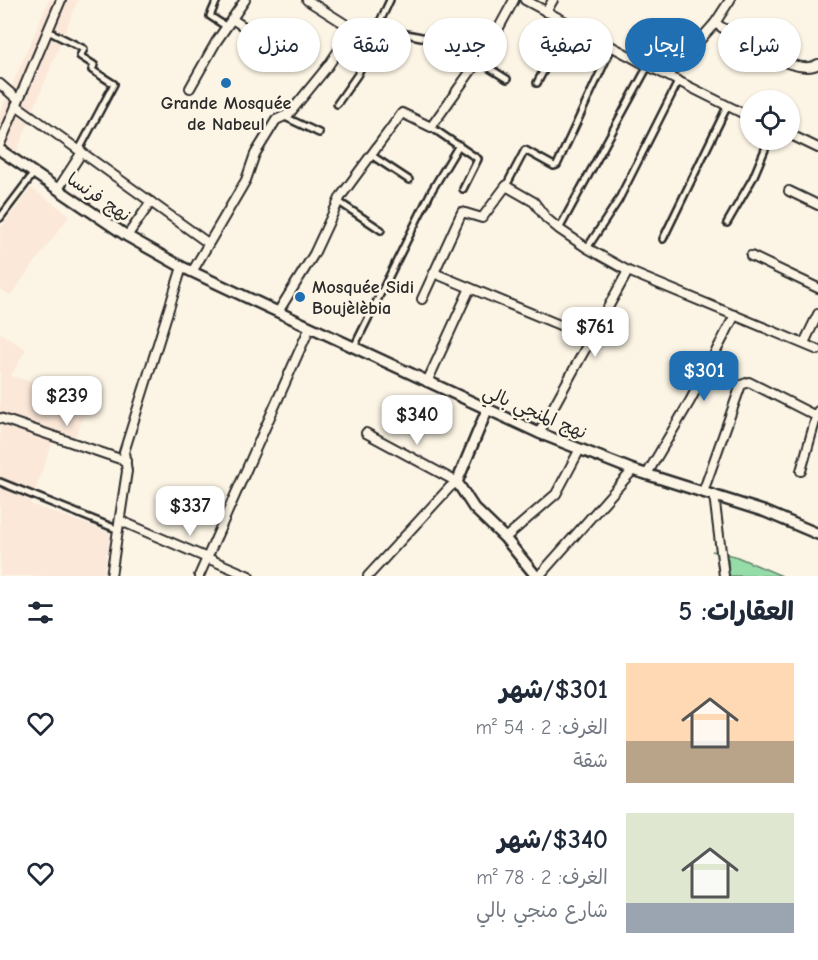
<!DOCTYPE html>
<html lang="ar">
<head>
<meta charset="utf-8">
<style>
  :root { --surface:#fff; --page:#f6f6f7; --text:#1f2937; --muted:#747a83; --accent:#1f6fb2 }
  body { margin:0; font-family:"Comic Neue","Playpen Sans Arabic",sans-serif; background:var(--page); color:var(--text); direction:rtl; height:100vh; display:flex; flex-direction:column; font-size:22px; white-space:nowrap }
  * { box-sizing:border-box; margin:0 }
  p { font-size:20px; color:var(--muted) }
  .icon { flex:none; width:33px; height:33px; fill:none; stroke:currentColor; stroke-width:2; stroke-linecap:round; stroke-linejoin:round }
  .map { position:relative; height:576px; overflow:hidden; direction:ltr }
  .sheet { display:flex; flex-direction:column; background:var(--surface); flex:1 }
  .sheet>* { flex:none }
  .top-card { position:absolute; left:18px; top:18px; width:783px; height:54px; direction:rtl; display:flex; gap:12px }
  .tools { position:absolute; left:740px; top:90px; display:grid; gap:12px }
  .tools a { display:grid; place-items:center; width:60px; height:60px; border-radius:50%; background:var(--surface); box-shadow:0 2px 4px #0004; font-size:30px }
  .price { position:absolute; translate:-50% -51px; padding:0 14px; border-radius:12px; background:#fff; color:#222; font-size:20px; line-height:39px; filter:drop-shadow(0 2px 3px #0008) }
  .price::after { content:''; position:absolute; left:50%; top:36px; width:18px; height:14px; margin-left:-9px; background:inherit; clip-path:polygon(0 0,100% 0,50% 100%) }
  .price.selected { background:var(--accent); color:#fff }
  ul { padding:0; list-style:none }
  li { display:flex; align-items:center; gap:18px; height:150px; padding:0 24px }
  li span { display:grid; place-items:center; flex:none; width:168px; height:120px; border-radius:0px; color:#555 }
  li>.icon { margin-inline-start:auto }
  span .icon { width:72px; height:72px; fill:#fffc; stroke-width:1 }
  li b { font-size:26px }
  h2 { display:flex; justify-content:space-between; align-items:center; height:72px; padding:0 24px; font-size:26px }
  .chip { padding:0 21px; border-radius:27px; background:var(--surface); box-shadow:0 2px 4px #0004; font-size:21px; line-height:54px }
  .chip.selected { background:var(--accent); color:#fff }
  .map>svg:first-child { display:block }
</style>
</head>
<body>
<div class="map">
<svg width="818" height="576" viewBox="0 0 818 576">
  <rect width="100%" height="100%" fill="#fcf5e5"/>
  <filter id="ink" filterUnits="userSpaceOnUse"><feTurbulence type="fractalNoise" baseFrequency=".0167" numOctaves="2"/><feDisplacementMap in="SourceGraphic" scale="12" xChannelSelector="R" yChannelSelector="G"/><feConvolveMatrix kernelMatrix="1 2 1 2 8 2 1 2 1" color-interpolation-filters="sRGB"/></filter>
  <g filter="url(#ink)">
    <!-- built -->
    <g fill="#fbe8d9">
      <path d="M 49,0 L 78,0 L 17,151 L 0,143 L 0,113 Z"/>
      <path d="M 31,188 L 70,215 L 11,295 L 0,289 L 0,229 Z"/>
      <path d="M 0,333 L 26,349 L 11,376 L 92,398 L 70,448 L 53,441 L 30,504 L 111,533 L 103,576 L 0,576 Z"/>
    </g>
    <!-- green -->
    <path fill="#96dca9" stroke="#60846a" stroke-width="1.5" d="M 712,551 L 735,556 L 782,576 L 728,576 L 728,559 Z"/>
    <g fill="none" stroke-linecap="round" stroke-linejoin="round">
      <defs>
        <g id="pedestrian">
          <path d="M 217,0 L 210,16 L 227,27"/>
          <path d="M 377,28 L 390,0"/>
          <path d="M 353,29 L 372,38"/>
          <path d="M 48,31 L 84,49 L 80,56 L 94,65 L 92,70 L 114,84 L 79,150"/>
          <path d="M 537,83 L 569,24"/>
          <path d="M 337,104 L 358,74 L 377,28 L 431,39 L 478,61 L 507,79"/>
          <path d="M 285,117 L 319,133"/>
          <path d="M 431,127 L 478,159 L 463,189"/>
          <path d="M 371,155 L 409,180"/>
          <path d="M 506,186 L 525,150 L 554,166 L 557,165 L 612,47"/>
          <path d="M 339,202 L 381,230"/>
          <path d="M 0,218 L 34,173"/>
          <path d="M 727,223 L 753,178 L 769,140"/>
          <path d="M 559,229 L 648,66"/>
          <path d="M 663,239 L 727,107"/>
          <path d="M 587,248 L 618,201 L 679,80"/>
          <path d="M 354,347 L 432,190 L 459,145"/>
          <path d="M 0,482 L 119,530"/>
        </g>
        <g id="minor">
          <path d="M 525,0 L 648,66 L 750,117"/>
          <path d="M 546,12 L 553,0"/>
          <path d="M 232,19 L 275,47"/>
          <path d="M 715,23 C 734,35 797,79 818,64"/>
          <path d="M 669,75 L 715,23 L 730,0"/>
          <path d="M 0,84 L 16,98"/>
          <path d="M 190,88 L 216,42 L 245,0"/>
          <path d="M 16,105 L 208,243"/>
          <path d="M 789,134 L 818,148"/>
          <path d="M 0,144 L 61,0"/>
          <path d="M 58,189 L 82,152"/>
          <path d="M 789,191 L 818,205"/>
          <path d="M 127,236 L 151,202"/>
          <path d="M 751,256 L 818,288"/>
          <path d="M 192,272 L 246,180 L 255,154 L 276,120 L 289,114 L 328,66 L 353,29 L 307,0"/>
          <path d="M 434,273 L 591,338"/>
          <path d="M 422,299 L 462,212 L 482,218 L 506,186 L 534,202 L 546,218 L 559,229 L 587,248 L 628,271 L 818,350"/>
          <path d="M 278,312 L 314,254 L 341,196 L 402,113 L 431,127 L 490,44 L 514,0"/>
          <path d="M 804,343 L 818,314"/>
          <path d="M 427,382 L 470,288"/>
          <path d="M 0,418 L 126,461"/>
          <path d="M 366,433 L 457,482 L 450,487 L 368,576"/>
          <path d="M 539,433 L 628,271"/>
          <path d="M 801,471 L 818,411"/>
          <path d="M 647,474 L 690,401 L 735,315"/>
          <path d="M 703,492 L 741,385 L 749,382 L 816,416"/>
          <path d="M 714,495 L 724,576"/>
          <path d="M 121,521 L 249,576"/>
          <path d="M 505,538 L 556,494 L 580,449"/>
          <path d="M 111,576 L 127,471 L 124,452 L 182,267"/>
          <path d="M 199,576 L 310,327"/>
          <path d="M 539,576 L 633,470"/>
        </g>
        <g id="tertiary">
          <path d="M 0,150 L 127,236 L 182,267 L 278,312 L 539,433 L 633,470 L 766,512 L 818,534"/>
          <path d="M 487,410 L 457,482 L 474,508 L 505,538 L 536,576"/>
        </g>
      </defs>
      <!-- pedestrian casing -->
      <use href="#pedestrian" stroke="#2b2b2b" stroke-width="10"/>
      <!-- minor casing -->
      <use href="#minor" stroke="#2b2b2b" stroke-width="12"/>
      <!-- tertiary casing -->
      <use href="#tertiary" stroke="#2b2b2b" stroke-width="14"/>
      <!-- pedestrian -->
      <use href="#pedestrian" stroke="#fcf5e5" stroke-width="5"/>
      <!-- minor -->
      <use href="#minor" stroke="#fcf5e5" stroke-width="8"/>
      <!-- tertiary -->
      <use href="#tertiary" stroke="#fcf5e5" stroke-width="9"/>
    </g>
  </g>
  <!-- markers -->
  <g fill="#1f6fb2" stroke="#fcf5e5" stroke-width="2">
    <circle cx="226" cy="83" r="6"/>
    <circle cx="300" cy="297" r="6"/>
  </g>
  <g text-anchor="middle" stroke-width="5" stroke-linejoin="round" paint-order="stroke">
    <!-- poi labels -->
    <g font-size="18" font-weight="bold" fill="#2b2b2b" stroke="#fcf5e5">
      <text x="226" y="109">Grande Mosquée<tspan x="226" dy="21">de Nabeul</tspan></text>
      <text x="312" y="293" text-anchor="start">Mosquée Sidi<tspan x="312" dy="21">Boujèlèbia</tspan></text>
    </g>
    <!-- street labels -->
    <g font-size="18" fill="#2b2b2b" stroke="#fcf5e5">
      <text transform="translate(99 197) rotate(34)" y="6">نهج فرنسا</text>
      <text transform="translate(535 412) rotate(23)" y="6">نهج المنجي بالي</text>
    </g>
  </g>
</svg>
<div class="tools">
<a><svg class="icon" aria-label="locate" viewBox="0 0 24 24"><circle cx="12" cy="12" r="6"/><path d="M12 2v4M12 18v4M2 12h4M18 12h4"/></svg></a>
</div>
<b class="price" style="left:595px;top:358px">$761</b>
<b class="price selected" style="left:704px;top:402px">$301</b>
<b class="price" style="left:67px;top:427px">$239</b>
<b class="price" style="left:417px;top:446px">$340</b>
<b class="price" style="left:190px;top:537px">$337</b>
<div class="top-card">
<a class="chip">شراء</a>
<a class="chip selected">إيجار</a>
<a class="chip">تصفية</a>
<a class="chip">جديد</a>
<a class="chip">شقة</a>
<a class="chip">منزل</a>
</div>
</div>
<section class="sheet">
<h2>العقارات: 5<svg class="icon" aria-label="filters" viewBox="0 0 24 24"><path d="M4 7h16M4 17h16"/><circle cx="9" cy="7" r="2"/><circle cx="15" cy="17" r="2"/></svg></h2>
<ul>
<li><span style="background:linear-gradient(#ffd9b3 65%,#b9a48a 0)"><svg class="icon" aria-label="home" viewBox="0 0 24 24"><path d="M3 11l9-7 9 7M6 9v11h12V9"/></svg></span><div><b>$301/شهر</b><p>الغرف: 2 · 54 m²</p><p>شقة</p></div><svg class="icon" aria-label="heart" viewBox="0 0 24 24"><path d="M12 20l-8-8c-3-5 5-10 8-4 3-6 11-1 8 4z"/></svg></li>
<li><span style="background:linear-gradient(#dfe7d0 75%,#9aa5b1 0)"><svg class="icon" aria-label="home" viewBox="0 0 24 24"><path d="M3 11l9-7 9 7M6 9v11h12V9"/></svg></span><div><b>$340/شهر</b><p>الغرف: 2 · 78 m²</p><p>شارع منجي بالي</p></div><svg class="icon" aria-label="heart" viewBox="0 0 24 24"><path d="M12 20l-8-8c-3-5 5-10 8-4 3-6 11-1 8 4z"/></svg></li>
</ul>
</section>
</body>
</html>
